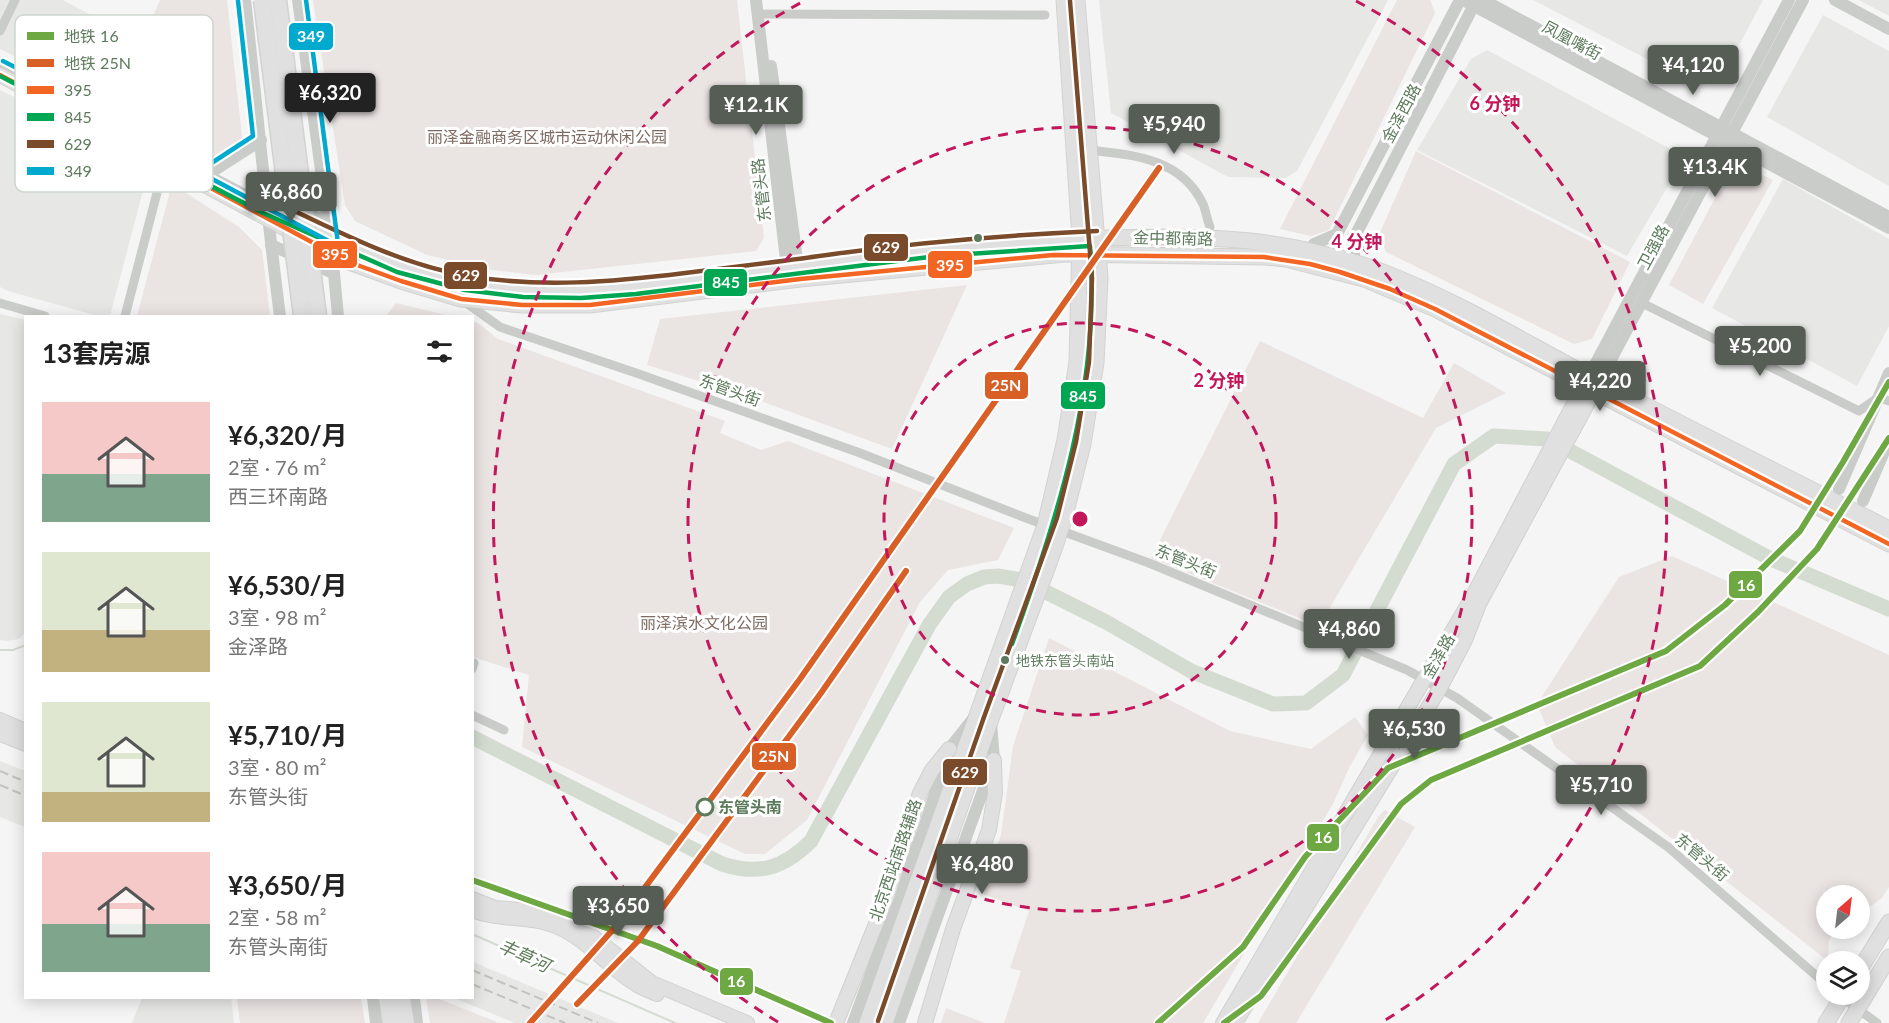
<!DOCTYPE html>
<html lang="zh">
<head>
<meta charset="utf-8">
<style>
  :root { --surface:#fff; --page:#f6f6f6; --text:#222; --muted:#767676; --accent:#555d54 }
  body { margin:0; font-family:Lato,"Noto Sans SC",sans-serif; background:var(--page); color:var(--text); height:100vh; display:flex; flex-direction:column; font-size:22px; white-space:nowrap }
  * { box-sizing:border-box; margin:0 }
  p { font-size:20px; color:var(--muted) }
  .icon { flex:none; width:33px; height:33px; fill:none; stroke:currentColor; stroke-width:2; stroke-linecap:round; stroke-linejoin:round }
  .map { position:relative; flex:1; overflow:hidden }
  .sheet { position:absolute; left:24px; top:315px; width:450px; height:684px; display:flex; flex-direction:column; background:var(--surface); border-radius:0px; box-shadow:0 3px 15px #0003 }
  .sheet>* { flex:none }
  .needle { width:39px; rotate:28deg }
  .fabs { position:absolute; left:1816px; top:885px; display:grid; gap:12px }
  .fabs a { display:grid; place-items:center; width:54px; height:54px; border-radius:50%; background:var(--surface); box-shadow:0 3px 15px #0003; font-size:30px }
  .price { position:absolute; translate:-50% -51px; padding:0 14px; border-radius:6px; background:var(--accent); color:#fff; font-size:20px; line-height:39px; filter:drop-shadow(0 2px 3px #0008) }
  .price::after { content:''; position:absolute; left:50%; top:36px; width:18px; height:14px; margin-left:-9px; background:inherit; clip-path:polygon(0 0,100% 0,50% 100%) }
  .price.current { background:#222; color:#fff }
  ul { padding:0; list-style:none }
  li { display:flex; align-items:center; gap:18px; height:150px; padding:0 18px }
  li span { display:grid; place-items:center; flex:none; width:168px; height:120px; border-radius:0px; color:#555 }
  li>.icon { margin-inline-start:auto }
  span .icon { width:72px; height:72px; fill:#fffc; stroke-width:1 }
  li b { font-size:26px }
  h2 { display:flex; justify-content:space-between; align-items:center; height:72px; padding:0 18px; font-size:26px }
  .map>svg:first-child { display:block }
</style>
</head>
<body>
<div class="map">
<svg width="1889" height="1023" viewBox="0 0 1889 1023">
  <rect width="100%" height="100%" fill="#f6f5f5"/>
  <!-- built -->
  <g fill="#e7e7e5">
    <path d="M 0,0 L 63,0 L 126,34 L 93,96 L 0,49 Z"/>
    <path d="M 1099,0 L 1388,0 L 1297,171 L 1286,178 L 1228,177 L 1111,113 Z"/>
    <path d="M 1533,0 L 1763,0 L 1720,81 L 1699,86 Z"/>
    <path d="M 1859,0 L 1889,0 L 1889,16 Z"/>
    <path d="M 1823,15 L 1889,51 L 1889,186 L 1767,117 Z"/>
    <path d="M 1487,50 L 1685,157 L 1627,256 L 1417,150 L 1471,59 Z"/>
    <path d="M 0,90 L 150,164 L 110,316 L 98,316 L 8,291 L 0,287 Z"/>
    <path d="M 1783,179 L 1889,239 L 1889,326 L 1857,386 L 1712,308 Z"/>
    <path d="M 0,314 L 26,320 L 25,633 L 19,639 L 6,641 L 0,640 Z"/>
    <path d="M 0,761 L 25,771 L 25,827 L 0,817 Z"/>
    <path d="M 473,962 L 618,1023 L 515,1023 L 454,998 L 472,998 Z"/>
    <path d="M 142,998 L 231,998 L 234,1023 L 132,1023 Z"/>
  </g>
  <!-- green -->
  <g fill="#eae4e3">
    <path d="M 160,0 L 227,0 L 243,145 L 220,162 L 134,130 L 147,103 L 145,90 L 133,84 L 141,43 Z"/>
    <path d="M 313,0 L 737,0 L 764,238 L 756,251 L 535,275 L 486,269 L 427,255 L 355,221 L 345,205 Z"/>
    <path d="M 1397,0 L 1430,0 L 1435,13 L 1329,230 L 1311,236 L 1280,229 Z"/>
    <path d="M 1416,151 L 1630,262 L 1592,339 L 1574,344 L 1386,252 L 1379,235 Z"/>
    <path d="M 1741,165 L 1773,180 L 1703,304 L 1669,285 L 1731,168 Z"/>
    <path d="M 172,184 L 239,227 L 262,250 L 270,316 L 137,316 Z"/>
    <path d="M 967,285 L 892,449 L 744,395 L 647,365 L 660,319 Z"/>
    <path d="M 396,303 L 450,316 L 386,316 Z"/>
    <path d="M 473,322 L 478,323 L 498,339 L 725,421 L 720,433 L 761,450 L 788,441 L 1014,528 L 998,560 L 948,570 L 920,602 L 807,820 L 765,854 L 745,854 L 522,747 L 529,675 L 473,657 Z"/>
    <path d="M 1260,341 L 1423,418 L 1454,363 L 1506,393 L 1436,428 L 1319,626 L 1151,558 Z"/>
    <path d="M 1672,556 L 1889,655 L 1889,887 L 1882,898 L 1867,909 L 1860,905 L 1860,896 L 1827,896 L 1827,928 L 1835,929 L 1829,941 L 1828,961 L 1555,747 L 1537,704 L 1619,577 Z"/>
    <path d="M 1049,638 L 1230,731 L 1311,749 L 1355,717 L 1368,735 L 1349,768 L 1334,802 L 1203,1023 L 1004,1023 L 1021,971 L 1010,968 L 1029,911 L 980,893 L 1001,835 L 1013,746 Z"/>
    <path d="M 1385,810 L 1415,827 L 1296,1023 L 1258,1023 L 1378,817 Z"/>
    <path d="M 237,998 L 361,998 L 365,1023 L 240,1023 Z"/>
    <path d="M 426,998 L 437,998 L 499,1023 L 430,1023 Z"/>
    <path d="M 946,1008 L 985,1023 L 941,1023 Z"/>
  </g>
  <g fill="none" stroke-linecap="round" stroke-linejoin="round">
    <!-- stream -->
    <g stroke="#d4dcd1" stroke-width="2">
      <path d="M 0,650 L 13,650 L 26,645"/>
      <path d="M 472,934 L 675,1023"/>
    </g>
    <!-- river -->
    <path stroke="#d4dcd1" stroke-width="15" d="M 472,737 L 722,864 C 759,876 784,868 811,841 L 929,625 L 949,597 L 967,584 L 984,577 L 998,576 L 1022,580 L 1106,622 L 1191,671 L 1273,704 L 1306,703 L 1343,675 L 1454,464 L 1494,436 L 1548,439 L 1771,559 L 1889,609"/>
    <defs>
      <g id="secondary">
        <path d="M 0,75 L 268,219"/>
        <path d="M 0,720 L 26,731"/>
        <path d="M 0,734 L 26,744"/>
        <path d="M 472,899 L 495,908 L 543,912 L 560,915 L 577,924 L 652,983 L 747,1023"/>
        <path d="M 472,910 C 500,921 531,915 558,927 C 588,940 608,967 636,984 C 642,988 650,991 657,994"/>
        <path d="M 836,1023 L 888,894 L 920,793 L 932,770 L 949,749"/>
        <path d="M 925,1023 L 953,929 L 989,830 L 995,793 L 994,760"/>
        <path d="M 1223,1023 L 1473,596 L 1588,377"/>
        <path d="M 1235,1023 L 1440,688 L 1465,640 L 1479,604 L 1598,384"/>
      </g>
      <g id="primary">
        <path d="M 266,206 C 330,235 395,271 465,283 C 539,296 614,289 688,281 C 724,276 762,272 798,267 C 883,254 968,245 1054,240 C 1120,237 1186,235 1251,241 C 1302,247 1354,259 1400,279 C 1466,306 1528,344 1591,377 C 1689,429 1790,478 1889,529"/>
        <path d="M 268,219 L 349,262 L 401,281 L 461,299 L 522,305 L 590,305 L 800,279 L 1065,254 L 1264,257 L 1286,259 L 1364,279 L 1435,309 L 1889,544"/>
        <path d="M 1860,969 L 1889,922"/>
        <path d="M 867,1023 L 1045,525 L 1065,440 L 1077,362 L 1080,239 L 1064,0"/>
        <path d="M 885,1023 L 991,719 L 1052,555 L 1064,520 L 1083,444 L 1096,363 L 1100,278 L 1077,0"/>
        <path d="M 1826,1023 L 1844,994"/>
        <path d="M 1849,1023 L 1889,957"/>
      </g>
      <g id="trunk">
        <path d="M 387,998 L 391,1023"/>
        <path d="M 402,998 L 406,1023"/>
      </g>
    </defs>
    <!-- secondary casing -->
    <use href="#secondary" stroke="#d0d2d0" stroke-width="16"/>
    <!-- primary casing -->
    <use href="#primary" stroke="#d2d3d1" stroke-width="17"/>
    <!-- trunk casing -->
    <use href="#trunk" stroke="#d1d2d1" stroke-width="19"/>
    <!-- minor -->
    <g stroke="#caccca" stroke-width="9">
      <path d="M 757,14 L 1045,15"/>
      <path d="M 0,31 L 15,0"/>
      <path d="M 1089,150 C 1133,155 1181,158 1203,204 C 1206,211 1207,220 1210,227"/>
      <path d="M 465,302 L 500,327 L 639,374 L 860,453 L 1026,518 L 1149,563 L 1407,670 L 1457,698 L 1668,847 L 1827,985"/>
      <path d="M 0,303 L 45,316"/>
      <path d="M 1642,303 L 1859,411 L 1879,397 L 1889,401"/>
      <path d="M 125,316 L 165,162"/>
      <path d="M 472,669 L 474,663"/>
      <path d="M 472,715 L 504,730"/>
      <path d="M 1840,996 L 1877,1023"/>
    </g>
    <!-- tertiary -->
    <g stroke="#caccca" stroke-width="12">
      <path d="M 245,0 C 257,106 266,211 280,316"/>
      <path d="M 298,0 L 332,252 L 338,316"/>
      <path d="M 756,0 L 787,269"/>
      <path d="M 1463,0 L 1889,228"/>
      <path d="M 1483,0 L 1889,217"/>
      <path d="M 1835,0 L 1889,29"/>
      <path d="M 771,66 L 798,267"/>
      <path d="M 0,68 L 266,206"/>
      <path d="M 207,175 L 261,140"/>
      <path d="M 265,196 L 328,222"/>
      <path d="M 1314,244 L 1337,234 L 1460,0"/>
      <path d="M 271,245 L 333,273"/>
      <path d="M 1354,255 L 1353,240 L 1476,1"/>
      <path d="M 1589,376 L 1789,0"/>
      <path d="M 1599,382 L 1803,0"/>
      <path d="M 1839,489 L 1889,373"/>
      <path d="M 1863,501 L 1889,440"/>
      <path d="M 373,998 L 376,1023"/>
      <path d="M 414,998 L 417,1023"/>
      <path d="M 853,1023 L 924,828 L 949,749 L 973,719"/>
      <path d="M 899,1023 L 994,760 L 991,723"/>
    </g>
    <!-- secondary -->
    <use href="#secondary" stroke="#dfe0df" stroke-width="14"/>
    <!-- primary -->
    <use href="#primary" stroke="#dfe0df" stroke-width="15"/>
    <!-- trunk -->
    <use href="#trunk" stroke="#dfe0df" stroke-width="16"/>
    <!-- rail -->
    <g stroke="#c0c3c0" stroke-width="2" stroke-dasharray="9 4.5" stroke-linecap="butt">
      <path d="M 0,771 L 26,782"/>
      <path d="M 0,785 L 26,796"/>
      <path d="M 472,970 L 598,1023"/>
      <path d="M 472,984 L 565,1023"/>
    </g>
    <defs>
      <g id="trunk-bridge">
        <path d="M 262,0 L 302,316"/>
        <path d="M 278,0 L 318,316"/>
      </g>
    </defs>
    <!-- trunk-bridge casing -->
    <use href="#trunk-bridge" stroke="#d1d2d1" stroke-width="19" stroke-linecap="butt"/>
    <!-- trunk-bridge -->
    <use href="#trunk-bridge" stroke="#dfe0df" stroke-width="16"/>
    <defs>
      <path id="bus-1" d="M 0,75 L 349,262 L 401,281 L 461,299 L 522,305 L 590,305 L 800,279 L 1053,255 L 1264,257 L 1310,264 L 1340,272 L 1390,289 L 1435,309 L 1889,544"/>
      <path id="bus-2" d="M 0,76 L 263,213 L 397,272 L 465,290 L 523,297 L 581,298 L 636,294 L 937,256 L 1090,246 C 1101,383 1058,518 1012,644"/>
      <g id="bus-3">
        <path d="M 269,199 C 333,229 398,264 468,276 C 540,288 613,282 685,273 C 735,267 785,261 834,254 C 921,242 1009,235 1097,231"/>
        <path d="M 878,1021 L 984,717 L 1057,518 L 1076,442 L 1089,362 L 1092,278 L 1070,1"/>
      </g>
      <g id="bus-4">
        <path d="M 306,0 L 339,251"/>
        <path d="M 3,61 L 207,166 L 253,136 L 238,1"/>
        <path d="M 186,165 L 336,245"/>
      </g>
    </defs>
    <!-- bus-1 casing -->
    <use href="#bus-1" stroke="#fff" stroke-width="9"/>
    <!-- bus-2 casing -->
    <use href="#bus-2" stroke="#fff" stroke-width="9"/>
    <!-- bus-3 casing -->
    <use href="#bus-3" stroke="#fff" stroke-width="9"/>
    <!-- bus-4 casing -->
    <use href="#bus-4" stroke="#fff" stroke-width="9"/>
    <!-- bus-1 -->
    <use href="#bus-1" stroke="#f26522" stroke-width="4.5"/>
    <!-- bus-2 -->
    <use href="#bus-2" stroke="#00a651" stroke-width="4.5"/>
    <!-- bus-3 -->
    <use href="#bus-3" stroke="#7a4b2a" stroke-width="4.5"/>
    <!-- bus-4 -->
    <use href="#bus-4" stroke="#00a9ce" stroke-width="4.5"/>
    <defs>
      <g id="metro-1">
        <path d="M 472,880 L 657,946 L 831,1023"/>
        <path d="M 1158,1023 L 1243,947 L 1305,857 L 1388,768 L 1666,651 L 1725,605 L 1800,531 L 1843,462 L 1889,382"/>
        <path d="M 1224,1023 L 1261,996 L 1401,804 L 1431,780 L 1700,666 L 1758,612 L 1817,549 L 1889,438"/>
      </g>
      <g id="metro-2">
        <path d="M 577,1004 L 638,941 L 821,693 L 906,571"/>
        <path d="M 530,1023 L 617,925 L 800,679 L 1159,168"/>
      </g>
    </defs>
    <!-- metro-1 casing -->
    <use href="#metro-1" stroke="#fff" stroke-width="10"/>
    <!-- metro-2 casing -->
    <use href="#metro-2" stroke="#fff" stroke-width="10"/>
    <!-- metro-1 -->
    <use href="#metro-1" stroke="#6da843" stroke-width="6"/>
    <!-- metro-2 -->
    <use href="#metro-2" stroke="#d85f26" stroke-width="6"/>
  </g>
  <!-- distance rings -->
  <g fill="none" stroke="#c2185b" stroke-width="3" stroke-dasharray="10 8">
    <circle cx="1080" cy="519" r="196"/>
    <circle cx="1080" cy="519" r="392"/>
    <path d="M778 1022A587 587 0 0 1 804 1M1356 1A587 587 0 0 1 1382 1022"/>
  </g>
  <!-- markers -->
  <g fill="#5d7b5c" stroke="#fff" stroke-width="2">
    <circle cx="978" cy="238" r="5"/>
    <circle cx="1005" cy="660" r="5"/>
  </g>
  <circle fill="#fff" stroke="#5d7b5c" stroke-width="3" cx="705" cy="807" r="8"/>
  <g text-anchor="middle" stroke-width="6" stroke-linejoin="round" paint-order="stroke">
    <!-- bus labels -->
    <g font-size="14" fill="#5d7b5c" stroke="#fff" text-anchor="start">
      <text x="1016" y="666">地铁东管头南站</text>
    </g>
    <!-- street labels -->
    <g font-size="16" fill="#5d7b5c" stroke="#fff">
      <text transform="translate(1572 40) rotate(28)" y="6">凤凰嘴街</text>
      <text transform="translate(1401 113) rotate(-62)" y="6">金泽西路</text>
      <text transform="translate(761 190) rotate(-97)" y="6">东管头路</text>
      <text transform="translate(1173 238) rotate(1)" y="6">金中都南路</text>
      <text transform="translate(1653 247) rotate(-62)" y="6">卫强路</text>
      <text transform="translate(730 390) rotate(20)" y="6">东管头街</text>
      <text transform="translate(1186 561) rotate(22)" y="6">东管头街</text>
      <text transform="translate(1438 656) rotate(-60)" y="6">金泽路</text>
      <text transform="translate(1702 857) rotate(40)" y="6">东管头街</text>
      <text transform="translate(895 860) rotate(-71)" y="6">北京西站南路辅路</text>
    </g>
    <!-- park labels -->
    <g font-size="16" fill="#7e6c63" stroke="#fff">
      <text x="547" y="143">丽泽金融商务区城市运动休闲公园</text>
      <text x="704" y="629">丽泽滨水文化公园</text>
    </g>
    <!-- stop labels -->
    <g font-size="16" font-weight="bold" fill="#5d7b5c" stroke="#fff" text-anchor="start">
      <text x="718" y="813">东管头南</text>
    </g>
    <!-- water labels -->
    <g font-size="18" font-style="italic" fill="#617c5a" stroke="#fff">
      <text transform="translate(524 956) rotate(24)" y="6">丰草河</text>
    </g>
  </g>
  <!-- legend -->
  <rect x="15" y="15" width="198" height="177" rx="9" fill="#fff" stroke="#ced7ce" stroke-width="1.5"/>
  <rect x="27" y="32" width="27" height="8" fill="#6da843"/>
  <rect x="27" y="59" width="27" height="8" fill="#d85f26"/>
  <rect x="27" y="86" width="27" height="8" fill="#f26522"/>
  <rect x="27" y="113" width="27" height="8" fill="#00a651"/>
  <rect x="27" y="140" width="27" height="8" fill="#7a4b2a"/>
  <rect x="27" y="167" width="27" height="8" fill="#00a9ce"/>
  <g font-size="16" fill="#5d7b5c">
    <text x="64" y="42">地铁 16</text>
    <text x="64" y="69">地铁 25N</text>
    <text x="64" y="96">395</text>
    <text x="64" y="123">845</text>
    <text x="64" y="150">629</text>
    <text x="64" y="177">349</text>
  </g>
  <circle cx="1080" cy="519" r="9" fill="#c2185b" stroke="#fff" stroke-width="3"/>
  <g font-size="18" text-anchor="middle" font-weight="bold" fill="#c2185b" stroke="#fff" stroke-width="6" stroke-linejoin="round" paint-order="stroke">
    <text x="1495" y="110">6 分钟</text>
    <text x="1357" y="248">4 分钟</text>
    <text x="1219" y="387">2 分钟</text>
  </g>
  <g stroke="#fff" stroke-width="2">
    <rect x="288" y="22" width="46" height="29" rx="6" fill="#00a9ce"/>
    <rect x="863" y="233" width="46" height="29" rx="6" fill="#7a4b2a"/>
    <rect x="312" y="240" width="46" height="29" rx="6" fill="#f26522"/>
    <rect x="927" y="250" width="46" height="29" rx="6" fill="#f26522"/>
    <rect x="443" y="261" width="45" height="29" rx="6" fill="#7a4b2a"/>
    <rect x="703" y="268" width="45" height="29" rx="6" fill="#00a651"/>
    <rect x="984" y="371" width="45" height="29" rx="6" fill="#d85f26"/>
    <rect x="1060" y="381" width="46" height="29" rx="6" fill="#00a651"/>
    <rect x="1728" y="570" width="35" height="29" rx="6" fill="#6da843"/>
    <rect x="751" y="742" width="46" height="29" rx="6" fill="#d85f26"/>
    <rect x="942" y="758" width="46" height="28" rx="6" fill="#7a4b2a"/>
    <rect x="1306" y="823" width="34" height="29" rx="6" fill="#6da843"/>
    <rect x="719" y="967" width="35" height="29" rx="6" fill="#6da843"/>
  </g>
  <g font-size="16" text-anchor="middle" font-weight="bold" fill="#fff">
    <text x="311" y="42">349</text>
    <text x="886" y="253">629</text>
    <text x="335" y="260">395</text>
    <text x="950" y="271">395</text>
    <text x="466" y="281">629</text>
    <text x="726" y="288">845</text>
    <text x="1006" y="391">25N</text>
    <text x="1083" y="402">845</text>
    <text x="1746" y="591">16</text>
    <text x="774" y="762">25N</text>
    <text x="965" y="778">629</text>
    <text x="1323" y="843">16</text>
    <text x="736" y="987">16</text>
  </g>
</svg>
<div class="fabs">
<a><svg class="needle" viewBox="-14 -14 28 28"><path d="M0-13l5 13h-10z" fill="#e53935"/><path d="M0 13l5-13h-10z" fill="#767676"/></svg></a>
<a><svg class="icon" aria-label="layers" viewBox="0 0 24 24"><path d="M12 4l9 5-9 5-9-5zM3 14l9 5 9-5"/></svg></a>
</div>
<b class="price" style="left:1693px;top:96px">¥4,120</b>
<b class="price current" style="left:330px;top:124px">¥6,320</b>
<b class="price" style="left:756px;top:136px">¥12.1K</b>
<b class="price" style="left:1174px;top:155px">¥5,940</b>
<b class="price" style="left:1715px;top:198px">¥13.4K</b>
<b class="price" style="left:291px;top:223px">¥6,860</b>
<b class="price" style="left:1760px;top:377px">¥5,200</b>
<b class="price" style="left:1600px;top:412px">¥4,220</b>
<b class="price" style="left:1349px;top:660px">¥4,860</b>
<b class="price" style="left:1414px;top:760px">¥6,530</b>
<b class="price" style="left:1601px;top:816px">¥5,710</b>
<b class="price" style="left:982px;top:895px">¥6,480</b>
<b class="price" style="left:618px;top:937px">¥3,650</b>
<section class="sheet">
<h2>13套房源<svg class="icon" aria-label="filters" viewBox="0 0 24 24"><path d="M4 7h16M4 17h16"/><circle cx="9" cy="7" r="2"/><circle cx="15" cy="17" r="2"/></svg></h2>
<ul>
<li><span style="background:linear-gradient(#f6c9c9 60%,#7fa58c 0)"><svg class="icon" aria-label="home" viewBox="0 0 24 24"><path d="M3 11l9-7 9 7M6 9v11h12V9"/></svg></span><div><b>¥6,320/月</b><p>2室 · 76 m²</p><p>西三环南路</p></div></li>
<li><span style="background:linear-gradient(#dfe7d0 65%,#c2b280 0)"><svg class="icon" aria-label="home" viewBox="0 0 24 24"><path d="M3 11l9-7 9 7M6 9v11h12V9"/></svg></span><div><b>¥6,530/月</b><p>3室 · 98 m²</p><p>金泽路</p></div></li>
<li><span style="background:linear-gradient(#dfe7d0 75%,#c2b280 0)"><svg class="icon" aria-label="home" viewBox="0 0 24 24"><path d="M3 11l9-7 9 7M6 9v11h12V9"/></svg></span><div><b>¥5,710/月</b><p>3室 · 80 m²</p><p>东管头街</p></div></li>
<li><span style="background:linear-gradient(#f6c9c9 60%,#7fa58c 0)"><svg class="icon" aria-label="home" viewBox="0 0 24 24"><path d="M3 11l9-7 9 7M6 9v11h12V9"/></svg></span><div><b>¥3,650/月</b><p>2室 · 58 m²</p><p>东管头南街</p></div></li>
</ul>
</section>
</div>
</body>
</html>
